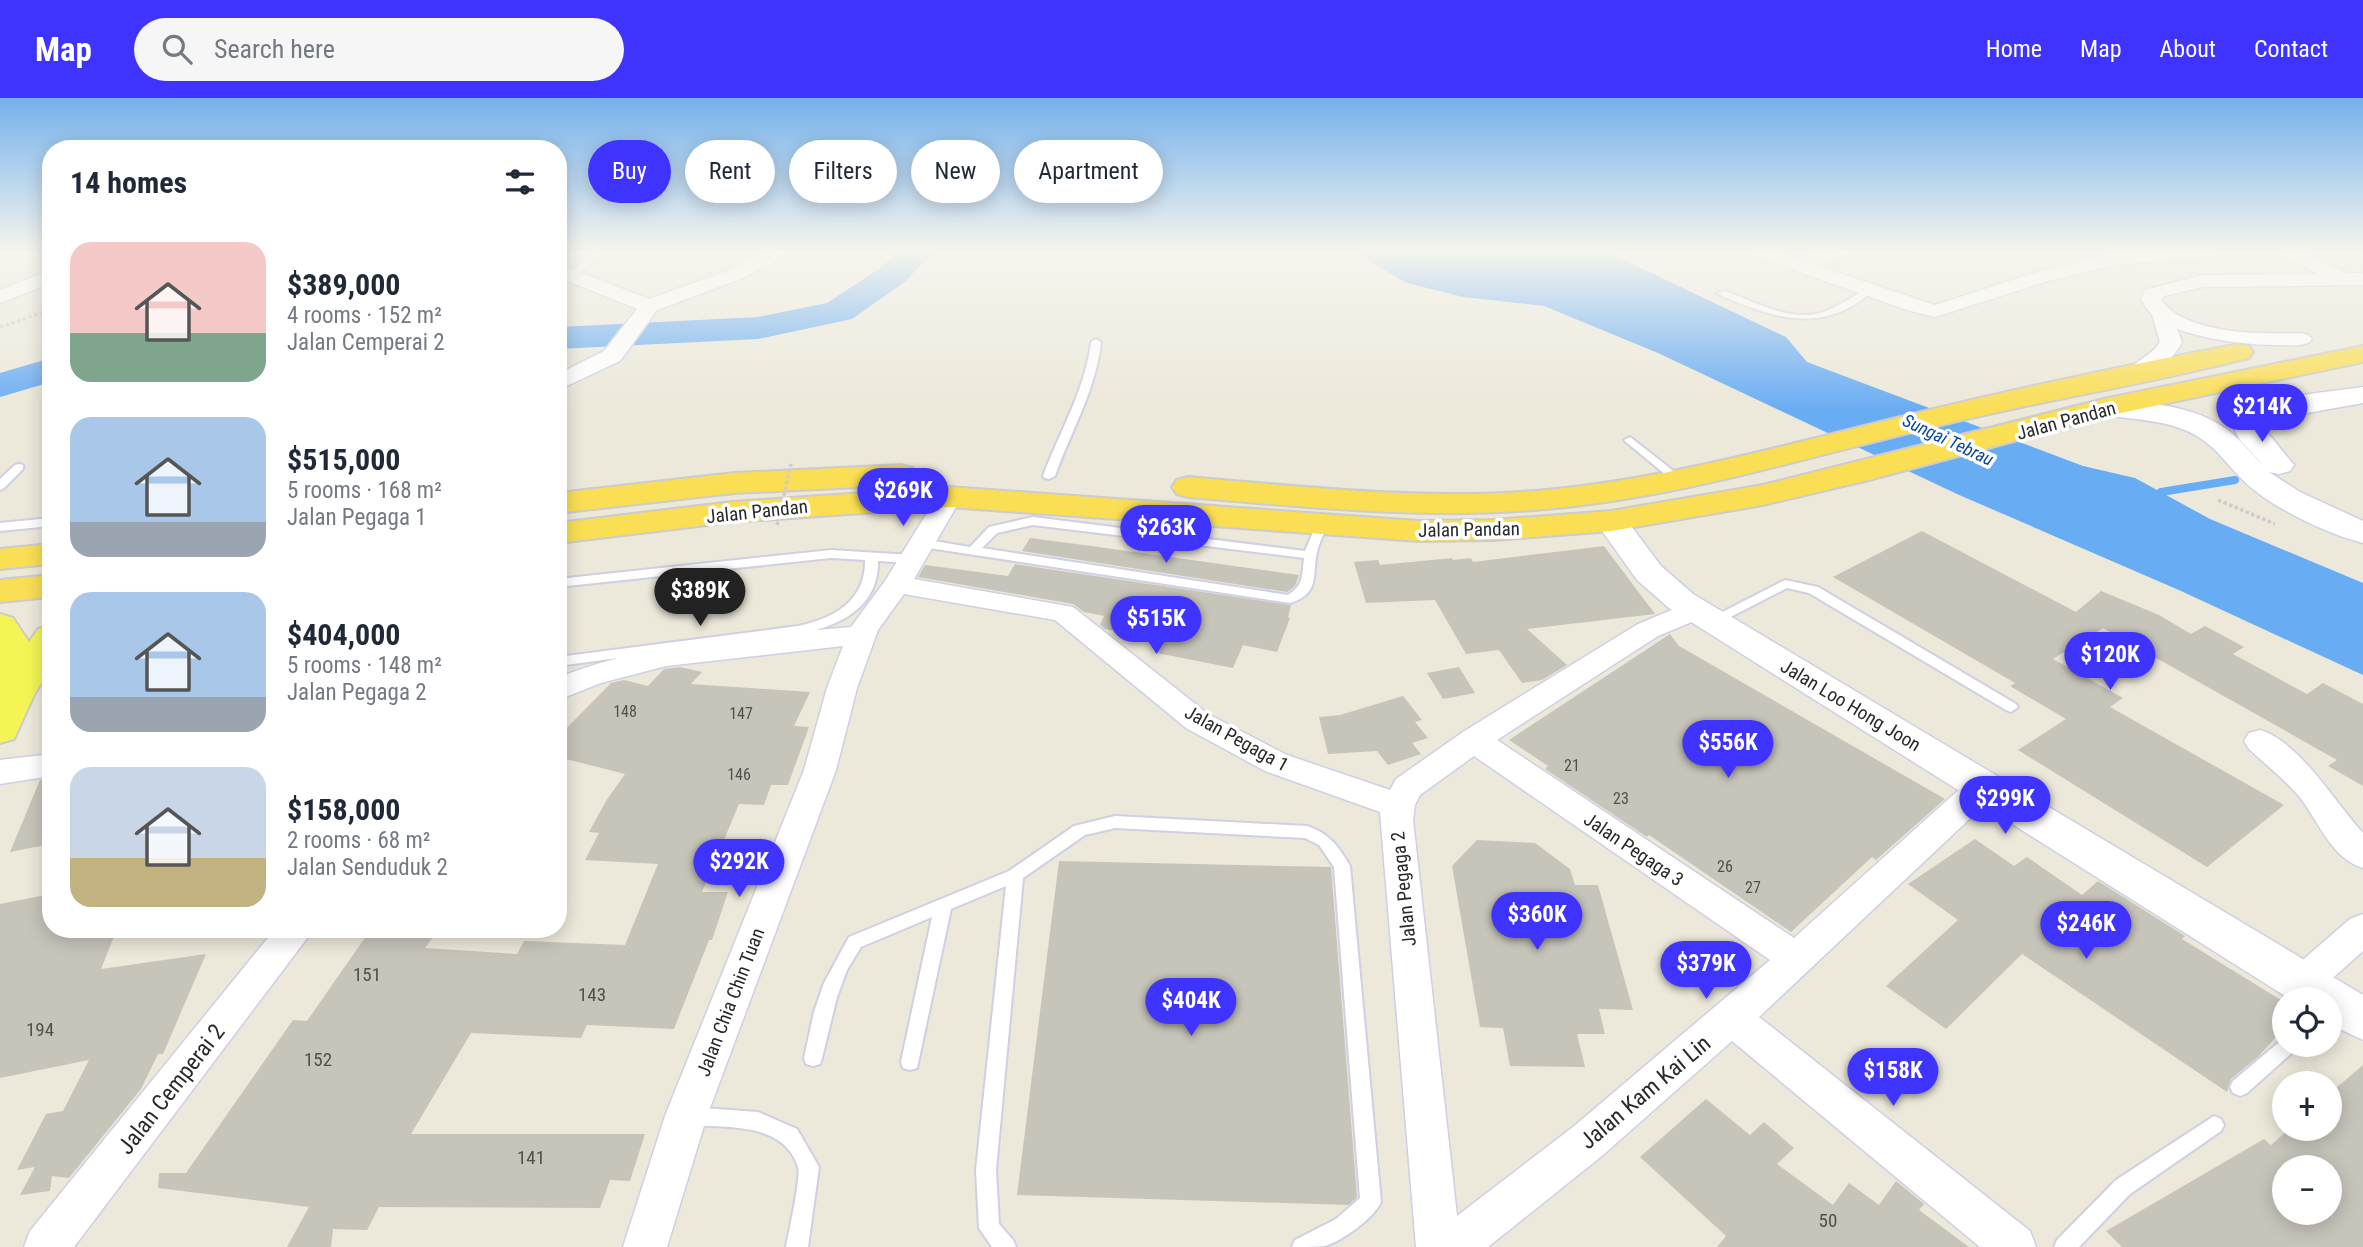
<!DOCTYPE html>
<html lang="en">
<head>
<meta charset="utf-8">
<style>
  :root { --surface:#fff; --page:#f6f6f7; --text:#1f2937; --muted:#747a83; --accent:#3f34ff }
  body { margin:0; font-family:"Roboto Condensed",sans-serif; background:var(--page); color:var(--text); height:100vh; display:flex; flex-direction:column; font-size:26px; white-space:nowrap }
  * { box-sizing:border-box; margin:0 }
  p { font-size:23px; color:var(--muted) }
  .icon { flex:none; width:38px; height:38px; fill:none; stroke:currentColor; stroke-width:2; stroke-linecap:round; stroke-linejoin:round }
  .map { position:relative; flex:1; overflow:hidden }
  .panel { position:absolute; left:42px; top:42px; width:525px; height:798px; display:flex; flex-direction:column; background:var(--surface); border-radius:28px; box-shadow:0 4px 18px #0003 }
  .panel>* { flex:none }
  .banner { position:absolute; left:588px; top:42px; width:665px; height:63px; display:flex; gap:14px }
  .buttons { position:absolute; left:2272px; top:889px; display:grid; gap:14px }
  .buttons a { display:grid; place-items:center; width:70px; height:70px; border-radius:50%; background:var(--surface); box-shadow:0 4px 18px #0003; font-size:35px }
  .price { position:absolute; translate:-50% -60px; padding:0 16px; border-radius:24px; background:var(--accent); color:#fff; font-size:23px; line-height:46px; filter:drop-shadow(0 2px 4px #0008) }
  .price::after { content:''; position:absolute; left:50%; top:42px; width:21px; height:16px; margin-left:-10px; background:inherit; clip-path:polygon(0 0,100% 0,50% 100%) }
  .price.current { background:#222; color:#fff }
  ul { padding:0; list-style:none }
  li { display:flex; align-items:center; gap:21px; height:175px; padding:0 28px }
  li span { display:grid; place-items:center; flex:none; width:196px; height:140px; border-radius:21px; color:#555 }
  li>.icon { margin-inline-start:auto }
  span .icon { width:84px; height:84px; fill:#fffc; stroke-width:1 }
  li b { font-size:30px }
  h2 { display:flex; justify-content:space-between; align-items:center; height:84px; padding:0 28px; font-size:30px }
  .chip { padding:0 24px; border-radius:32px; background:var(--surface); box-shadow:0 4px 18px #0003; font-size:24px; line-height:63px }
  .chip.current { background:var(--accent); color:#fff }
  header { display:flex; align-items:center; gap:42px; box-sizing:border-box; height:98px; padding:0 35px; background:var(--accent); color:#fff }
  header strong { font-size:33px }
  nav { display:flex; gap:38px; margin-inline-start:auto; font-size:24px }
  .search { width:490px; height:63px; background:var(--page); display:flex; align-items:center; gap:18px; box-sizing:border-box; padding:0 24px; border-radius:38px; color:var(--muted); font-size:26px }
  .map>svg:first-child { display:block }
</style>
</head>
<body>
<header>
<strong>Map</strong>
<div class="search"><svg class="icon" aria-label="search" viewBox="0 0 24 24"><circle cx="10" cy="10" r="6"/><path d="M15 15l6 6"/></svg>Search here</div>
<nav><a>Home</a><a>Map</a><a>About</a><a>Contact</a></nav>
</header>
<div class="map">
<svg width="2363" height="1149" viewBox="0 0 2363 1149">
  <rect width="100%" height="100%" fill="#ece8da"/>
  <!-- water -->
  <path fill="#68acf3" d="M 1362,152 L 1603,152 L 1786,239 L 1807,264 L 2083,368 L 2135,380 L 2210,421 L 2363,485 L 2363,577 L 2181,493 L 1957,396 L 1658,255 L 1544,208 L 1463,199 L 1407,185 L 1371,164 Z"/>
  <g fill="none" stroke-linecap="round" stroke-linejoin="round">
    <!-- stream -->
    <path stroke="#68acf3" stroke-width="8" d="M 2161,394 L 2235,382"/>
    <!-- river -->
    <g fill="#68acf3" fill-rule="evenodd">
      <path d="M 899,152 L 934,152 L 906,183 L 852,221 L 758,241 L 558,251 L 558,229 L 758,219 L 827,205 L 882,169 Z"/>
      <path d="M 51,260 L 51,284 L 0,299 L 0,275 Z"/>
    </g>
  </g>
  <!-- building -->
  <g fill="#c7c5ba" fill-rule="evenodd">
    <path d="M 1922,433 L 2076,514 L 2101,493 L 2159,517 L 2191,536 L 2205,528 L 2244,549 L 2233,556 L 2307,596 L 2323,585 L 2363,606 L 2363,688 L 2328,668 L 2337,662 L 2103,530 L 2053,561 L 2123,600 L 2110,609 L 2284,707 L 2207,769 L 2018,652 L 2066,621 L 2010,588 L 2015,585 L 1833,479 Z"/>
    <path d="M 1030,440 L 1091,448 L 1299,477 L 1295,488 L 1287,494 L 1022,453 Z"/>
    <path d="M 1604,448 L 1655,516 L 1527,531 L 1567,567 L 1542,582 L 1522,585 L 1499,552 L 1466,556 L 1435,502 L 1366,505 L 1354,464 L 1378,462 L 1380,467 L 1452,460 L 1453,462 L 1471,460 L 1473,464 Z"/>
    <path d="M 1015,466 L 1291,507 L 1288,520 L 1290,520 L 1277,554 L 1243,547 L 1233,570 L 1157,555 L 1164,541 L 1105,531 L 1100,527 L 1104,518 L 1084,514 L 1073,506 L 918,479 L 925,467 L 1008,478 Z"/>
    <path d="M 1670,536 L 1679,548 L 1945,701 L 1876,762 L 1872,759 L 1791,834 L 1649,737 L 1647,739 L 1545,671 L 1548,668 L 1509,642 Z"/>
    <path d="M 680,569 L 702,574 L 691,586 L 810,594 L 794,628 L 809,629 L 788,687 L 771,687 L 764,707 L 739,706 L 702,794 L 728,794 L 712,842 L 709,842 L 674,931 L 587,927 L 581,940 L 471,935 L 411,1036 L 645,1036 L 630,1083 L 610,1082 L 600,1110 L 379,1109 L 367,1132 L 333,1131 L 331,1149 L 287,1149 L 309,1109 L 158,1090 L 159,1075 L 186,1075 L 293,922 L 307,923 L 371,831 L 439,831 L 425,850 L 517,856 L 524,843 L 625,847 L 658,766 L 585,762 L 599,735 L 589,734 L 606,703 L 625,676 L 558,659 L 558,639 L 611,585 L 624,582 L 648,588 L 664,571 Z"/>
    <path d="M 1459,569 L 1475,595 L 1443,601 L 1427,575 Z"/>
    <path d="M 1403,598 L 1422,622 L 1415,624 L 1428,640 L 1412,645 L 1421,656 L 1388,667 L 1377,653 L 1328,656 L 1319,619 L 1340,617 Z"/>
    <path d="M 51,681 L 51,746 L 10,754 L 40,682 Z"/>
    <path d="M 1975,741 L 2014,768 L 2027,759 L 2082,797 L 2098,783 L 2185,838 L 2182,841 L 2284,904 L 2284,930 L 2259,958 L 2231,981 L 2227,994 L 2022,856 L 1946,931 L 1886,888 L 1958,822 L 1908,786 Z"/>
    <path d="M 1477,742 L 1535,745 L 1570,771 L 1575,787 L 1598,787 L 1633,912 L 1599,911 L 1605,936 L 1577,936 L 1585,969 L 1510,968 L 1503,930 L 1480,929 L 1452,768 Z"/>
    <path d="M 1059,763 L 1331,769 L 1357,1099 L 1349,1107 L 1017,1097 Z"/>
    <path d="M 51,796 L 51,831 L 117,831 L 101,871 L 206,856 L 163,956 L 158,956 L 141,991 L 69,1080 L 52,1078 L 50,1093 L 20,1097 L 35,1069 L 17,1072 L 46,1016 L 63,1013 L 89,962 L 0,980 L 0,806 Z"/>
    <path d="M 2363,967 L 2363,1149 L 2122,1149 L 2106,1133 L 2264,1041 L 2271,1047 L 2289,1031 L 2329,1031 L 2329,996 ZM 2284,1069 L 2329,1069 L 2329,1115 L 2284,1115 Z"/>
    <path d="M 1706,1001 L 1750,1037 L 1764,1024 L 1794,1050 L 1777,1066 L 1833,1107 L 1849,1085 L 1879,1107 L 1896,1083 L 1924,1106 L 1919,1112 L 1969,1149 L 1717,1149 L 1726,1138 L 1640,1059 Z"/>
  </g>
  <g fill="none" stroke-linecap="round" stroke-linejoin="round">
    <defs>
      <g id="service">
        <path d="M 600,152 L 609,152 L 575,177 L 569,177 L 569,173 Z"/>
        <path d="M 1866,190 L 1874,192 C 1834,228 1794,226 1747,208 C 1737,204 1726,201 1717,195 L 1725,193 C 1753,203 1786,222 1816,216 C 1834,212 1851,200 1866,190 Z"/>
        <path d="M 1096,241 L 1101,244 C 1096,292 1071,333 1055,378 L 1049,381 L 1045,380 L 1043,378 C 1060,333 1085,292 1091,244 Z"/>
        <path d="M 1630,339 L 1680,378 L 1680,382 L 1672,382 L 1626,344 L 1624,342 Z"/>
        <path d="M 19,366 L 23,367 L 23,371 L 4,390 L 0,392 L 0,381 L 15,367 Z"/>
        <path d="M 1033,419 L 1305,453 L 1317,424 L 1321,423 L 1327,427 C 1324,436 1319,445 1317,454 C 1312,478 1320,496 1290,505 L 922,449 L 916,445 L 922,441 L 970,449 L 989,429 ZM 1033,427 L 1304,460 C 1302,477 1304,487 1288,497 L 982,450 L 997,435 Z"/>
        <path d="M 51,420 L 51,428 L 0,433 L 0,425 Z"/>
        <path d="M 831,452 L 912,457 L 918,461 L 912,465 L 878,463 C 879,510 838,529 798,536 L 558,568 L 558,559 L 798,528 C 833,521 866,503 865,462 L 831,460 L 558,489 L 558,481 Z"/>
        <path d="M 1785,482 L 1818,489 L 2016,606 L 2018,609 L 2011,614 L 2006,612 L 1809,495 L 1787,490 L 1717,526 L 1707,526 L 1705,523 Z"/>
        <path d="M 1115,718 L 1307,728 C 1329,735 1339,749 1350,768 L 1381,1104 C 1374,1120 1342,1143 1325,1148 C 1315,1149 1302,1149 1292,1149 L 1295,1142 L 1336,1121 L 1360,1100 L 1334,769 L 1319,747 L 1305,740 L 1115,730 L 1085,737 L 1023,780 L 996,1072 L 999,1126 L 1013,1142 L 1016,1149 L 992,1149 L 979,1130 L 976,1072 L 1006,788 L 951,811 L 917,970 L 910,972 L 903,970 L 901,964 L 932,819 L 861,849 L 847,872 L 837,899 L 822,960 L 820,966 L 813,968 L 806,966 L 804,960 L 814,914 L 824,885 L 849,839 L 1009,773 L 1074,728 Z"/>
        <path d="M 2284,940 L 2284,947 L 2296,947 L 2294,953 L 2247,995 L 2240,998 L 2233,995 L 2230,989 L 2233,983 Z"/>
        <path d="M 690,1009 L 758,1014 L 797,1031 L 819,1069 L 808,1149 L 786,1149 C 789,1134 801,1079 798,1069 C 784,1024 728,1030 690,1027 L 683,1024 L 680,1018 L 683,1012 Z"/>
        <path d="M 2214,1018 L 2221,1021 L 2224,1027 L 2221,1033 L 2130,1096 L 2079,1149 L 2054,1149 L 2057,1142 L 2116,1082 Z"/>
      </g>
      <g id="minor">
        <path d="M 767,152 L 787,152 L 774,164 L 743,180 L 657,212 L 620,263 L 558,292 L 558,276 L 604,253 L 637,211 L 558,179 L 558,166 L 649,201 L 730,172 Z"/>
        <path d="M 1746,152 L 1772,152 L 1797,160 L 1823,152 L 1850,152 L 1848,156 L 1815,167 L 1935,207 L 2034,175 L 2115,155 L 2155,152 L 2223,152 L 2214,158 L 2115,167 L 2048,183 L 1935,219 L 1907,212 L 1748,156 Z"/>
        <path d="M 2277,152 L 2300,152 L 2346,175 L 2363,175 L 2363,187 L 2203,189 L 2164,198 L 2161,202 C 2187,237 2261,236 2301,235 L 2308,237 L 2312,241 L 2308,245 L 2301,247 C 2258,248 2218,245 2177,231 L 2182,244 C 2173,261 2152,283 2131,278 L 2128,273 C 2137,261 2153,257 2160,244 L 2152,217 L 2141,202 L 2145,192 L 2203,177 L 2318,176 L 2279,156 Z"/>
        <path d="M 51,172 L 51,185 L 0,205 L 0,192 Z"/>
        <path d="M 949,391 L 958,394 L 962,399 L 914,481 L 1073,509 L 1208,616 L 1287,657 L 1390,692 L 1396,681 L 1463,634 L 1638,526 L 1686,506 L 1696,503 L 1706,506 L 1710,512 L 1706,518 L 1658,538 L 1497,642 L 1794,840 L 1972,680 L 1984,676 L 1996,680 L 2000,688 L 1996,696 L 1759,919 L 2030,1133 L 2036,1149 L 1980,1149 L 1732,943 L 1603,1057 L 1488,1149 L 1416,1149 L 1380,714 L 1265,673 L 1186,630 L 1055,522 L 904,496 L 878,532 L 857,590 L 836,672 L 707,1018 L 667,1149 L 623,1149 L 665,1018 L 804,672 L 827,590 L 843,548 L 666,568 L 601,585 L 558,602 L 558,580 C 651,542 753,538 851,529 L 885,483 L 940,394 ZM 1474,658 L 1770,862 L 1573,1029 L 1457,1118 L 1413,722 L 1415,707 L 1420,697 Z"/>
        <path d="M 2260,632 C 2299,643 2336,706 2363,735 L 2363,770 C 2330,760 2318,721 2298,697 C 2283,680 2265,666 2249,651 L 2244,643 L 2249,635 Z"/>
        <path d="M 51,656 L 51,678 L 0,686 L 0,662 Z"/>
        <path d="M 2363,816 L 2363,853 L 2316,895 L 2303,900 L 2290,895 L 2284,884 L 2290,873 L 2350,821 Z"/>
        <path d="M 275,831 L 314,831 L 74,1149 L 24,1149 L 30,1133 Z"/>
      </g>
      <g id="tertiary">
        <path d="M 2363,289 L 2363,305 L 2284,319 L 2261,327 L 2294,367 L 2290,373 L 2279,376 L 2269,374 L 2300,394 L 2363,423 L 2363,445 C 2328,436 2275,411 2248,387 C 2230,371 2218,350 2197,338 C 2167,320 2131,323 2098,315 L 2094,309 L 2098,303 L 2108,301 C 2149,305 2195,307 2229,333 C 2242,343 2252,357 2264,368 L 2240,342 L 2231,325 C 2249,299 2332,294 2363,289 Z"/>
        <path d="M 1611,413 L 1622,416 L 1661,468 L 1693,496 L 2363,897 L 2363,942 L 2329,926 L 2329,901 L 2290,901 L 1669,510 L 1637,482 L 1595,423 L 1600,416 Z"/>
      </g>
      <path id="primary" d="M 0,516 L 13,520 L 29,544 L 38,531 L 51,527 L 51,569 L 34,597 L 14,641 L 0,645 Z"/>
      <g id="trunk">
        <path d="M 2239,246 L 2249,248 L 2253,254 L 2249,260 C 2146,286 2040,303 1937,328 C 1807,359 1678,400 1545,411 C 1426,422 1306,409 1188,399 L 1177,396 L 1172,389 L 1177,382 L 1188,379 C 1307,389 1428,403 1547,392 C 1670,380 1789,346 1909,317 C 2018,290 2128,267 2239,246 Z"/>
        <path d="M 2363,248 L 2363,264 L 2111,317 L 1869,382 L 1763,407 L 1611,433 L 1493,442 L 1419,443 L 949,409 L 732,424 L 558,445 L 558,425 L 732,404 L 949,389 L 1419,423 L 1493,422 L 1611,413 L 1763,387 L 2108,300 Z"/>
        <path d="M 901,367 L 912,370 L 917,377 L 912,384 L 901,387 L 734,395 L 558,415 L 558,395 L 734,375 Z"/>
        <path d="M 51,446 L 51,466 L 0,471 L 0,451 Z"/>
        <path d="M 51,477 L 51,499 L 0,504 L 0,482 Z"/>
      </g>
    </defs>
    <!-- service casing -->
    <use href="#service" stroke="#d0cfe3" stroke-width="4"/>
    <!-- minor casing -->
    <use href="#minor" stroke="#d0cfe3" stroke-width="3"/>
    <!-- tertiary casing -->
    <use href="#tertiary" stroke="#d0cfe3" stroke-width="3"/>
    <!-- primary casing -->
    <use href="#primary" stroke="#ccc" stroke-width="4"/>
    <!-- trunk casing -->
    <use href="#trunk" stroke="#ccc" stroke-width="4"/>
    <!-- path -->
    <g stroke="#ccc" stroke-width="3.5" stroke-dasharray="3.5 2.5" stroke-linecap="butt">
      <path d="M 0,229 L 51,212"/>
      <path d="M 2218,402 L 2275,426"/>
    </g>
    <!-- service -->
    <use href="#service" fill="#fff" fill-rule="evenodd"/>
    <!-- minor -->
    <use href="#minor" fill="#fff" fill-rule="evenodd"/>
    <!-- tertiary -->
    <use href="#tertiary" fill="#fff" fill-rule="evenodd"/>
    <!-- primary -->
    <use href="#primary" fill="#f4f555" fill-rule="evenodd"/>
    <!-- trunk -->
    <use href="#trunk" fill="#fade54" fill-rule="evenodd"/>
    <!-- path-bridge -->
    <path stroke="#ccc" stroke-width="3.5" stroke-dasharray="3.5 2.5" stroke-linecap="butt" d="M 777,427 L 791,366"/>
  </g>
  <!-- sky -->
  <linearGradient id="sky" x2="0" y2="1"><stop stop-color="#75b1ec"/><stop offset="0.49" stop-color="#f6f5ee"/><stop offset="1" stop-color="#f6f5ee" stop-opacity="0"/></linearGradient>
  <rect width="2363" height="313" fill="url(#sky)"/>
  <g text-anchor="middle" stroke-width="7" stroke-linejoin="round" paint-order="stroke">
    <!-- number labels -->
    <g font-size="16" fill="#50504d">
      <text x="625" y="619">148</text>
      <text x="741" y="621">147</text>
      <text x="1572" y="673">21</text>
      <text x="739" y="682">146</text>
      <text x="1621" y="706">23</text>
      <text x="1725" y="774">26</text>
      <text x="1753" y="795">27</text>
    </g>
    <!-- far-water labels -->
    <g font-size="18" font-style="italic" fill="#08469d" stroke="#fff">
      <text transform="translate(1948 342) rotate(25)" y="6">Sungai Tebrau</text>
    </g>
    <!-- street labels -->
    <g font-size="19" fill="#292929" stroke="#fff">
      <text transform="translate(2066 322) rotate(-15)" y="7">Jalan Pandan</text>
      <text transform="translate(757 413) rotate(-6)" y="7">Jalan Pandan</text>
      <text transform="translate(1469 431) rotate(-1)" y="7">Jalan Pandan</text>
      <text transform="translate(1851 607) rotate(31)" y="7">Jalan Loo Hong Joon</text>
      <text transform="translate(1237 640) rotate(29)" y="7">Jalan Pegaga 1</text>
      <text transform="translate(1634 751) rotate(34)" y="7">Jalan Pegaga 3</text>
      <text transform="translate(1403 791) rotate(-96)" y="7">Jalan Pegaga 2</text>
      <text transform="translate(730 904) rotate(-69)" y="7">Jalan Chia Chin Tuan</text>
    </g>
    <!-- near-number labels -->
    <g font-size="19" fill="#50504d">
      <text x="367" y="883">151</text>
      <text x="592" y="903">143</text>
      <text x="40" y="938">194</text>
      <text x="318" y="968">152</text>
      <text x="531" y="1066">141</text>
      <text x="1828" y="1129">50</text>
    </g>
    <!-- near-street labels -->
    <g font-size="23" fill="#292929" stroke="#fff">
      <text transform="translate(171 991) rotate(-52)" y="8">Jalan Cemperai 2</text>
      <text transform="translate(1645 994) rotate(-40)" y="8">Jalan Kam Kai Lin</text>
    </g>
  </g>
</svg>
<div class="buttons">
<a><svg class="icon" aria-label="locate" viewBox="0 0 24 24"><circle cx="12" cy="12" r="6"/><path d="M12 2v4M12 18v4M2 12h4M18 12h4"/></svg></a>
<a>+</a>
<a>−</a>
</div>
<b class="price" style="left:2262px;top:346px">$214K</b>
<b class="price" style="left:903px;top:430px">$269K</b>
<b class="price" style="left:1166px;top:467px">$263K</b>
<b class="price current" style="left:700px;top:530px">$389K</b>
<b class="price" style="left:1156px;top:558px">$515K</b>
<b class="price" style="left:2110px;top:594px">$120K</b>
<b class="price" style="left:1728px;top:682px">$556K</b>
<b class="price" style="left:2005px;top:738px">$299K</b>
<b class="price" style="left:739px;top:801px">$292K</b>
<b class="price" style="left:1537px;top:854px">$360K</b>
<b class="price" style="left:2086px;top:863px">$246K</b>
<b class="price" style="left:1706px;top:903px">$379K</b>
<b class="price" style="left:1191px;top:940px">$404K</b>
<b class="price" style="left:1893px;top:1010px">$158K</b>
<div class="banner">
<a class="chip current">Buy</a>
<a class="chip">Rent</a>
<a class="chip">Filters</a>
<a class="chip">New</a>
<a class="chip">Apartment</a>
</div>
<section class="panel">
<h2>14 homes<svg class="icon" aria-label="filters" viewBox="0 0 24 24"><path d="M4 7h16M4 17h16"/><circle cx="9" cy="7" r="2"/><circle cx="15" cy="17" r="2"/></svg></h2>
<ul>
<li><span style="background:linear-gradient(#f6c9c9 65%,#7fa58c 0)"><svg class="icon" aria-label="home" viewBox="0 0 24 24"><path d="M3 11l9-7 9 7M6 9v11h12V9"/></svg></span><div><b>$389,000</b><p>4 rooms · 152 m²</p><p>Jalan Cemperai 2</p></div></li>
<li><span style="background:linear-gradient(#a9c7e8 75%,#9aa5b1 0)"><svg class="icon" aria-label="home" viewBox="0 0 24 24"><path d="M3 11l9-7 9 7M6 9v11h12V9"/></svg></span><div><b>$515,000</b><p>5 rooms · 168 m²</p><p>Jalan Pegaga 1</p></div></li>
<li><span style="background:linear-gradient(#a9c7e8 75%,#9aa5b1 0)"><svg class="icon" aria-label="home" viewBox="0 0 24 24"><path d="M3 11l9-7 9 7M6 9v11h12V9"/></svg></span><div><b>$404,000</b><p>5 rooms · 148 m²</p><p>Jalan Pegaga 2</p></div></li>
<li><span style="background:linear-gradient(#c9d6e8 65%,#c2b280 0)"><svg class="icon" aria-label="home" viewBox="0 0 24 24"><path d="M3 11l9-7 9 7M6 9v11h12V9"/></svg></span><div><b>$158,000</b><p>2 rooms · 68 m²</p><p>Jalan Senduduk 2</p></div></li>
</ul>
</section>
</div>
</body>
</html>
